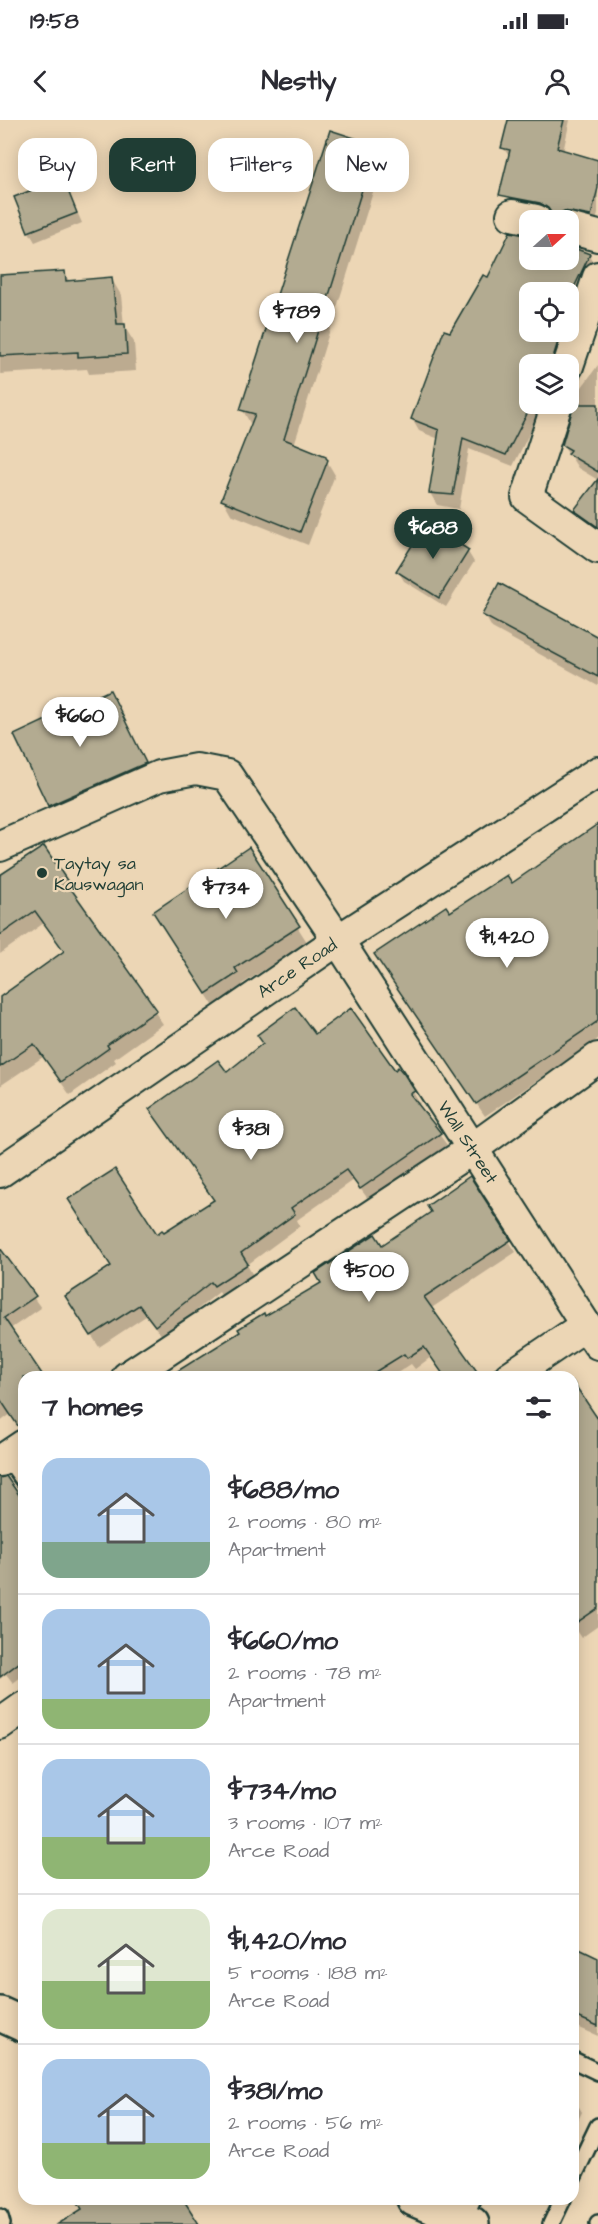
<!DOCTYPE html>
<html lang="en">
<head>
<meta charset="utf-8">
<style>
  :root { --surface:#fff; --page:#f2f2f3; --text:#2b2b33; --muted:#7c7c81; --line:#e1e1e2; --accent:#1f3d34 }
  body { margin:0; font-family:"Architects Daughter",sans-serif; background:var(--page); color:var(--text); height:100vh; display:flex; flex-direction:column; font-size:22px; white-space:nowrap }
  * { box-sizing:border-box; margin:0 }
  p { font-size:20px; color:var(--muted) }
  .icon { flex:none; width:33px; height:33px; fill:none; stroke:currentColor; stroke-width:2; stroke-linecap:round; stroke-linejoin:round }
  .map { position:relative; flex:1; overflow:hidden }
  .details { position:absolute; left:18px; top:1251px; width:561px; height:834px; display:flex; flex-direction:column; background:var(--surface); border-radius:18px; box-shadow:0 3px 15px #0003 }
  .details>* { flex:none }
  .guide { position:absolute; left:18px; top:18px; width:562px; height:54px; display:flex; gap:12px }
  .needle { width:39px; rotate:69deg }
  .controls { position:absolute; left:519px; top:90px; display:grid; gap:12px }
  .controls a { display:grid; place-items:center; width:60px; height:60px; border-radius:12px; background:var(--surface); box-shadow:0 3px 15px #0003; font-size:30px }
  .price { position:absolute; translate:-50% -51px; padding:0 14px; border-radius:21px; background:#fff; color:#222; font-size:20px; line-height:39px; filter:drop-shadow(0 2px 3px #0008) }
  .price::after { content:''; position:absolute; left:50%; top:36px; width:18px; height:14px; margin-left:-9px; background:inherit; clip-path:polygon(0 0,100% 0,50% 100%) }
  .price.active { background:var(--accent); color:#fff }
  ul { padding:0; list-style:none }
  li { display:flex; align-items:center; gap:18px; height:150px; padding:0 24px }
  li+li { border-top:2px solid var(--line) }
  li span { display:grid; place-items:center; flex:none; width:168px; height:120px; border-radius:18px; color:#555 }
  li>.icon { margin-inline-start:auto }
  span .icon { width:72px; height:72px; fill:#fffc; stroke-width:1 }
  li b { font-size:26px }
  h2 { display:flex; justify-content:space-between; align-items:center; height:72px; padding:0 24px; font-size:26px }
  .pill { padding:0 21px; border-radius:18px; background:var(--surface); box-shadow:0 3px 15px #0003; font-size:21px; line-height:54px }
  .pill.active { background:var(--accent); color:#fff }
  .status { display:flex; justify-content:space-between; align-items:center; height:42px; padding:0 30px; background:var(--surface); direction:ltr }
  .status svg { height:16px; fill:currentColor }
  header { display:flex; justify-content:space-between; align-items:center; height:78px; padding:0 24px; background:var(--surface); font-size:27px; font-weight:700 }
  .map>svg:first-child { display:block }
</style>
</head>
<body>
<div class="status"><b>19:58</b><svg viewBox="0 0 49 12"><path d="M0 12V9h3v3zM5 12V6h3v6zM10 12V3h3v9zM15 12V0h3v12zM26 1h20v11H26zM47 4h2v5h-2z"/></svg></div>
<header><svg class="icon" aria-label="back" viewBox="0 0 24 24"><path d="M15 5l-7 7 7 7"/></svg>Nestly<svg class="icon" aria-label="person" viewBox="0 0 24 24"><circle cx="12" cy="8" r="4"/><path d="M4 21q1-7 8-7t8 7"/></svg></header>
<div class="map">
<svg width="598" height="2104" viewBox="0 0 598 2104">
  <rect width="100%" height="100%" fill="#ecd6b5"/>
  <filter id="ink" filterUnits="userSpaceOnUse"><feTurbulence type="fractalNoise" baseFrequency=".0167" numOctaves="2"/><feDisplacementMap in="SourceGraphic" scale="12" xChannelSelector="R" yChannelSelector="G"/><feConvolveMatrix kernelMatrix="1 2 1 2 8 2 1 2 1" color-interpolation-filters="sRGB"/></filter>
  <g filter="url(#ink)">
    <!-- shadow -->
    <g fill="#0003">
      <path d="M 510,0 L 570,0 L 563,32 L 598,41 L 598,94 L 596,101 L 509,78 L 504,69 L 510,37 L 503,28 Z"/>
      <path d="M 375,26 L 383,40 L 294,325 L 325,338 L 335,355 L 308,425 L 231,394 L 223,380 L 253,304 L 250,303 L 242,289 Z"/>
      <path d="M 63,60 L 82,103 L 35,122 L 29,112 Z"/>
      <path d="M 589,135 L 596,147 L 568,205 L 568,172 L 530,172 L 530,212 L 566,212 L 561,244 L 530,244 L 530,284 L 544,284 L 513,346 L 469,329 L 459,389 L 437,385 L 430,373 L 439,319 L 419,311 L 412,299 L 450,214 L 489,159 L 530,140 L 568,140 Z"/>
      <path d="M 64,153 L 70,162 L 111,158 L 121,175 L 124,206 L 134,222 L 136,251 L 89,254 L 87,249 L 0,254 L 0,156 Z"/>
      <path d="M 598,245 L 598,360 L 578,348 L 563,325 L 575,289 L 574,278 Z"/>
      <path d="M 598,362 L 598,413 L 584,403 L 576,390 Z"/>
      <path d="M 468,432 L 474,442 L 446,487 L 404,461 L 398,451 Z"/>
      <path d="M 484,494 L 598,518 L 598,566 L 492,508 Z"/>
      <path d="M 116,582 L 150,653 L 55,695 L 50,685 Z"/>
      <path d="M 598,706 L 598,919 L 485,996 L 383,848 L 449,794 L 511,765 Z"/>
      <path d="M 248,729 L 307,822 L 242,864 L 245,868 L 215,888 L 163,807 L 200,763 L 199,761 Z"/>
      <path d="M 0,757 L 69,766 L 163,904 L 114,939 L 116,942 L 70,975 L 43,937 L 0,966 L 0,885 L 65,832 L 44,803 L 0,834 Z"/>
      <path d="M 259,915 L 314,916 L 403,955 L 420,984 L 417,985 L 447,1025 L 368,1079 L 354,1060 L 297,1100 L 300,1106 L 247,1145 L 254,1157 L 222,1177 L 219,1172 L 163,1217 L 146,1196 L 99,1227 L 74,1188 L 157,1117 L 215,1081 L 226,954 L 264,924 Z"/>
      <path d="M 469,1058 L 516,1132 L 430,1189 L 479,1257 L 445,1257 L 431,1237 L 415,1249 L 411,1244 L 391,1257 L 182,1257 L 265,1198 L 382,1127 L 433,1093 Z"/>
      <path d="M 0,1131 L 41,1188 L 10,1209 L 42,1257 L 24,1257 L 24,1313 L 11,1294 L 0,1302 Z"/>
      <path d="M 573,1264 L 598,1302 L 598,1506 L 581,1518 L 573,1506 Z"/>
      <path d="M 0,1377 L 24,1385 L 24,1555 L 13,1563 L 6,1554 L 0,1559 Z"/>
      <path d="M 573,1833 L 598,1839 L 598,1916 L 573,1905 Z"/>
      <path d="M 573,1984 L 579,1987 L 582,1992 L 573,2011 Z"/>
    </g>
    <!-- building -->
    <g fill="#b3ab91" stroke="#1f3d34" stroke-width="1.5">
      <path d="M 508,0 L 564,0 L 557,28 L 598,40 L 598,68 L 591,96 L 564,91 L 556,95 L 553,100 L 552,94 L 548,88 L 540,83 L 499,75 L 510,30 L 501,28 Z"/>
      <path d="M 330,10 L 376,25 L 284,319 L 326,336 L 326,338 L 328,340 L 300,412 L 221,380 L 255,294 L 240,290 Z"/>
      <path d="M 63,58 L 77,93 L 28,112 L 14,77 Z"/>
      <path d="M 510,112 L 530,116 L 530,140 L 568,140 L 568,126 L 590,134 L 568,180 L 568,172 L 530,172 L 530,212 L 561,212 L 551,244 L 530,244 L 530,284 L 532,284 L 506,335 L 463,318 L 453,375 L 429,373 L 439,310 L 411,299 L 444,210 L 450,212 L 483,155 L 488,157 Z"/>
      <path d="M 65,151 L 66,161 L 112,157 L 117,204 L 125,204 L 127,234 L 78,237 L 78,232 L 0,236 L 0,155 Z"/>
      <path d="M 574,284 L 598,284 L 598,352 L 568,334 L 571,330 L 562,325 Z"/>
      <path d="M 598,359 L 598,407 L 574,390 Z"/>
      <path d="M 426,403 L 469,430 L 439,478 L 396,451 Z"/>
      <path d="M 499,463 L 598,517 L 598,557 L 482,495 Z"/>
      <path d="M 110,570 L 146,643 L 48,686 L 14,615 Z"/>
      <path d="M 598,704 L 598,901 L 476,984 L 374,834 L 446,786 L 450,792 L 507,755 L 512,763 Z"/>
      <path d="M 44,726 L 70,765 L 69,766 L 157,890 L 107,925 L 109,928 L 61,962 L 34,924 L 0,947 L 0,877 L 64,831 L 35,791 L 0,815 L 0,755 Z"/>
      <path d="M 249,727 L 300,806 L 235,848 L 238,853 L 206,874 L 153,792 Z"/>
      <path d="M 295,887 L 315,914 L 351,888 L 395,950 L 398,947 L 404,954 L 415,971 L 410,974 L 441,1013 L 360,1069 L 346,1050 L 291,1088 L 295,1094 L 241,1133 L 248,1144 L 214,1166 L 211,1162 L 155,1206 L 139,1185 L 91,1216 L 65,1176 L 111,1146 L 68,1079 L 115,1049 L 157,1114 L 162,1110 L 164,1112 L 214,1080 L 149,989 L 218,940 L 227,952 L 263,923 L 257,915 Z"/>
      <path d="M 470,1056 L 511,1120 L 424,1177 L 481,1257 L 445,1257 L 424,1227 L 407,1238 L 404,1234 L 367,1257 L 168,1257 L 240,1212 L 238,1209 L 264,1193 L 265,1196 L 321,1163 L 315,1153 L 375,1114 L 382,1125 L 431,1092 L 427,1086 Z"/>
      <path d="M 0,1128 L 36,1176 L 4,1198 L 44,1257 L 24,1257 L 24,1308 L 20,1309 L 0,1279 Z"/>
      <path d="M 573,1262 L 598,1299 L 598,1488 L 573,1505 Z"/>
      <path d="M 6,1356 L 24,1382 L 24,1539 L 0,1557 L 0,1358 Z"/>
      <path d="M 573,1826 L 598,1838 L 598,1906 L 573,1895 Z"/>
      <path d="M 76,2079 L 183,2079 L 199,2104 L 58,2104 L 82,2089 Z"/>
    </g>
    <g fill="none" stroke-linecap="round" stroke-linejoin="round">
      <defs>
        <g id="lane">
          <path d="M 5,1334 L 24,1361"/>
          <path d="M 573,1940 L 598,1952"/>
          <path d="M 573,2058 L 598,2006"/>
          <path d="M 0,2097 L 2,2104"/>
          <path d="M 463,2100 L 473,2079"/>
          <path d="M 551,2104 L 563,2079"/>
          <path d="M 598,2104 L 598,2103"/>
        </g>
        <g id="street">
          <path d="M 512,95 L 536,100"/>
          <path d="M 568,108 L 598,116"/>
          <path d="M 568,246 L 598,157"/>
          <path d="M 557,284 L 527,377 L 598,428"/>
          <path d="M 0,726 L 159,656 L 196,649 L 227,655 L 338,820 L 598,1224"/>
          <path d="M 0,1052 L 338,820 L 598,652"/>
          <path d="M 127,1257 L 472,1029 L 598,938"/>
          <path d="M 509,1257 L 586,1205"/>
          <path d="M 0,1341 L 24,1325"/>
          <path d="M 0,1604 L 24,1587"/>
        </g>
        <g id="primary">
          <path d="M 0,1894 L 24,1905"/>
          <path d="M 414,2079 L 472,2104"/>
        </g>
      </defs>
      <!-- lane casing -->
      <use href="#lane" stroke="#1f3d34" stroke-width="20"/>
      <!-- street casing -->
      <use href="#street" stroke="#1f3d34" stroke-width="34"/>
      <!-- primary casing -->
      <use href="#primary" stroke="#1f3d34" stroke-width="38"/>
      <!-- lane -->
      <use href="#lane" stroke="#ecd6b5" stroke-width="15"/>
      <!-- street -->
      <use href="#street" stroke="#ecd6b5" stroke-width="30"/>
      <!-- primary -->
      <use href="#primary" stroke="#ecd6b5" stroke-width="33"/>
    </g>
  </g>
  <!-- markers -->
  <circle fill="#1f3d34" stroke="#ecd6b5" stroke-width="2" cx="42" cy="753" r="6"/>
  <g text-anchor="middle" stroke-width="4.5" stroke-linejoin="round" paint-order="stroke">
    <!-- poi labels -->
    <g font-size="18" fill="#1f3d34" stroke="#ecd6b5" text-anchor="start">
      <text x="54" y="749">Taytay sa<tspan x="54" dy="21">Kauswagan</tspan></text>
    </g>
    <!-- street labels -->
    <g font-size="18" fill="#1f3d34" stroke="#ecd6b5">
      <text transform="translate(297 848) rotate(-34)" y="6">Arce Road</text>
      <text transform="translate(468 1022) rotate(57)" y="6">Wall Street</text>
    </g>
  </g>
</svg>
<div class="controls">
<a><svg class="needle" viewBox="-14 -14 28 28"><path d="M0-13l5 13h-10z" fill="#e53935"/><path d="M0 13l5-13h-10z" fill="#7c7c81"/></svg></a>
<a><svg class="icon" aria-label="locate" viewBox="0 0 24 24"><circle cx="12" cy="12" r="6"/><path d="M12 2v4M12 18v4M2 12h4M18 12h4"/></svg></a>
<a><svg class="icon" aria-label="layers" viewBox="0 0 24 24"><path d="M12 4l9 5-9 5-9-5zM3 14l9 5 9-5"/></svg></a>
</div>
<b class="price" style="left:297px;top:224px">$789</b>
<b class="price active" style="left:433px;top:440px">$688</b>
<b class="price" style="left:80px;top:628px">$660</b>
<b class="price" style="left:226px;top:800px">$734</b>
<b class="price" style="left:507px;top:849px">$1,420</b>
<b class="price" style="left:251px;top:1041px">$381</b>
<b class="price" style="left:369px;top:1183px">$500</b>
<div class="guide">
<a class="pill">Buy</a>
<a class="pill active">Rent</a>
<a class="pill">Filters</a>
<a class="pill">New</a>
</div>
<section class="details">
<h2>7 homes<svg class="icon" aria-label="filters" viewBox="0 0 24 24"><path d="M4 7h16M4 17h16"/><circle cx="9" cy="7" r="2"/><circle cx="15" cy="17" r="2"/></svg></h2>
<ul>
<li><span style="background:linear-gradient(#a9c7e8 70%,#7fa58c 0)"><svg class="icon" aria-label="home" viewBox="0 0 24 24"><path d="M3 11l9-7 9 7M6 9v11h12V9"/></svg></span><div><b>$688/mo</b><p>2 rooms · 80 m²</p><p>Apartment</p></div></li>
<li><span style="background:linear-gradient(#a9c7e8 75%,#8fb573 0)"><svg class="icon" aria-label="home" viewBox="0 0 24 24"><path d="M3 11l9-7 9 7M6 9v11h12V9"/></svg></span><div><b>$660/mo</b><p>2 rooms · 78 m²</p><p>Apartment</p></div></li>
<li><span style="background:linear-gradient(#a9c7e8 65%,#8fb573 0)"><svg class="icon" aria-label="home" viewBox="0 0 24 24"><path d="M3 11l9-7 9 7M6 9v11h12V9"/></svg></span><div><b>$734/mo</b><p>3 rooms · 107 m²</p><p>Arce Road</p></div></li>
<li><span style="background:linear-gradient(#dfe7d0 60%,#8fb573 0)"><svg class="icon" aria-label="home" viewBox="0 0 24 24"><path d="M3 11l9-7 9 7M6 9v11h12V9"/></svg></span><div><b>$1,420/mo</b><p>5 rooms · 188 m²</p><p>Arce Road</p></div></li>
<li><span style="background:linear-gradient(#a9c7e8 70%,#8fb573 0)"><svg class="icon" aria-label="home" viewBox="0 0 24 24"><path d="M3 11l9-7 9 7M6 9v11h12V9"/></svg></span><div><b>$381/mo</b><p>2 rooms · 56 m²</p><p>Arce Road</p></div></li>
</ul>
</section>
</div>
</body>
</html>
